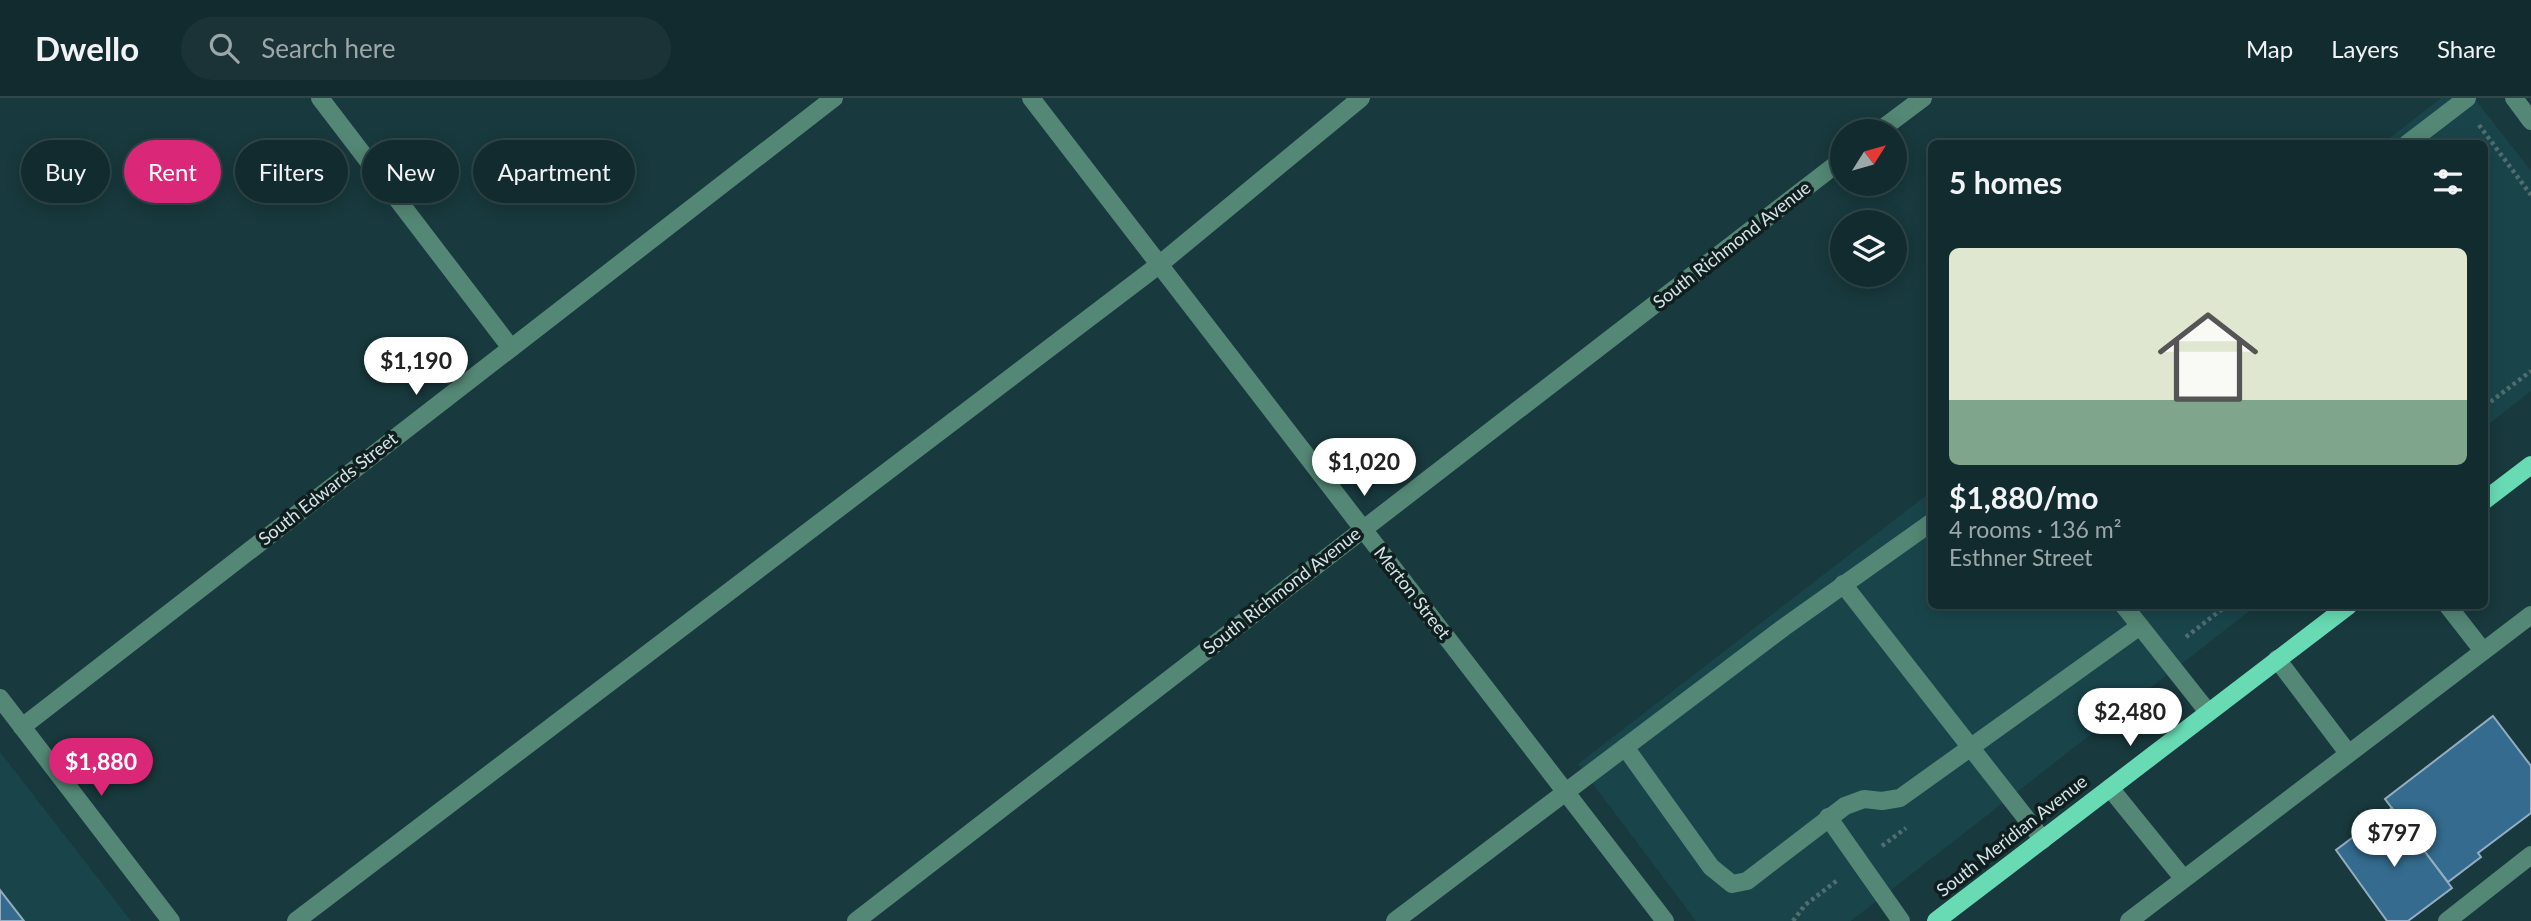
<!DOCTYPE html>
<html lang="en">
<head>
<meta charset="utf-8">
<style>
  :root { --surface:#122b2e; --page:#1b3336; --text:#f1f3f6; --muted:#9ca7aa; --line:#31474a; --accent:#db2777 }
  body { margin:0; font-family:Lato,sans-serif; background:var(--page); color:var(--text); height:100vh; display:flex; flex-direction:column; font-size:26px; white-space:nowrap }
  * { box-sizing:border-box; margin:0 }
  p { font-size:23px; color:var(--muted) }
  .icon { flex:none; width:38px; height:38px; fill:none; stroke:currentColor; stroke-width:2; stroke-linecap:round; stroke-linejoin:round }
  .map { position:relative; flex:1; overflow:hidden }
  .side { position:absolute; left:1928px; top:42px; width:560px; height:469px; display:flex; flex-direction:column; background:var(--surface); border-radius:10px; box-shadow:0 4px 18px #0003,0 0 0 2px var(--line) }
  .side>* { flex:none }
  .banner { position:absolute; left:21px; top:42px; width:665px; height:63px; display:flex; gap:14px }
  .needle { width:46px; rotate:53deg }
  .fabs { position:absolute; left:1830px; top:21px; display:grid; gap:14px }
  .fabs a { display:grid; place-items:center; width:77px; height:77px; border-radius:50%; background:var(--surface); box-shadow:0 4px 18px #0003,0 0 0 2px var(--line); font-size:35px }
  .price { position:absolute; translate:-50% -60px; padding:0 16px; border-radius:24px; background:#fff; color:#222; font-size:23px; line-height:46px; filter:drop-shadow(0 2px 4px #0008) }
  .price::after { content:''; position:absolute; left:50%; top:42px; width:21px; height:16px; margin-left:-10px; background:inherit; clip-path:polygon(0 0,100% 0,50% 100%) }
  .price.current { background:var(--accent); color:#fff }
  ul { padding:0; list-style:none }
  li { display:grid; align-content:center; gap:14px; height:371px; padding:0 21px }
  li+li { border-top:2px solid var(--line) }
  li span { display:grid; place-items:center; height:217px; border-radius:10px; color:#555 }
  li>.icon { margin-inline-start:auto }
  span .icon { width:126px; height:126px; fill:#fffc; stroke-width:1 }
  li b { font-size:30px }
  h2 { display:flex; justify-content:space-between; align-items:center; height:84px; padding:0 21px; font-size:30px }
  .pill { padding:0 24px; border-radius:32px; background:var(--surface); box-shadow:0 4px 18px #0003,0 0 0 2px var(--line); font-size:24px; line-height:63px }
  .pill.current { background:var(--accent); color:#fff }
  header { display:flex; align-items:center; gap:42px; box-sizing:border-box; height:98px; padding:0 35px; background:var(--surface); border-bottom:2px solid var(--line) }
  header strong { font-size:33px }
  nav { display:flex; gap:38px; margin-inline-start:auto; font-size:24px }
  .search { width:490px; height:63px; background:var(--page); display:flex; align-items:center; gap:18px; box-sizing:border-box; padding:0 24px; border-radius:38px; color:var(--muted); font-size:26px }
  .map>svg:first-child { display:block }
</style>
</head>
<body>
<header>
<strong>Dwello</strong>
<div class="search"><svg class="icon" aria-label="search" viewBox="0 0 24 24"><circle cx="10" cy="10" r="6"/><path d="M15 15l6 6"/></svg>Search here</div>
<nav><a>Map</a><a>Layers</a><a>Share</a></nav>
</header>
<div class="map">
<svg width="2531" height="823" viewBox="0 0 2531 823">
  <rect width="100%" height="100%" fill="#18393d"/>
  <!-- built -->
  <g fill="#19454a">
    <path d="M 2441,0 L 2474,0 L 2531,73 L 2531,293 L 2485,329 L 2485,46 L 2382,46 Z"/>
    <path d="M 1932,393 L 1932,508 L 2256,508 L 1851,823 L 1696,823 L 1578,666 Z"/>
    <path d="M 0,654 L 131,823 L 0,823 Z"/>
  </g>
  <!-- building -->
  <g fill="#346b8e" stroke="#94aec1" stroke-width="2">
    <path d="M 2493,618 L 2531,668 L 2531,715 L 2478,755 L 2481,759 L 2448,784 L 2385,701 Z"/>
    <path d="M 2392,710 L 2452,790 L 2408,823 L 2387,823 L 2336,752 Z"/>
    <path d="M 0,792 L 24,823 L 0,823 Z"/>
  </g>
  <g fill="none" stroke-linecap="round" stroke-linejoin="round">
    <!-- path -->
    <g stroke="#506d70" stroke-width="4.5" stroke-dasharray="3.5 3.5" stroke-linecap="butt">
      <path d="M 2479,27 L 2531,97"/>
      <path d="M 2485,308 L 2531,273"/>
      <path d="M 2186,539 L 2226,508"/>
      <path d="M 1882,748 L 1906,730"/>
      <path d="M 1793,823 L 1805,807 L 1839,781"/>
    </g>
    <!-- minor -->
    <g stroke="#548775" stroke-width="18">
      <path d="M 320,0 L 511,250"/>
      <path d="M 1031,0 L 1665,823"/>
      <path d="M 2514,0 L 2531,23"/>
      <path d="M 1879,33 L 1923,0"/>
      <path d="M 2407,46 L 2467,0"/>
      <path d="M 1843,486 L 2043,742"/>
      <path d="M 2448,508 L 2483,553"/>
      <path d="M 2140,528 L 2208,614"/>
      <path d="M 2277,561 L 2348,655"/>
      <path d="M 0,600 L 171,823"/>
      <path d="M 22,629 L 834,0"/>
      <path d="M 1625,649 L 1711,769 L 1732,786 L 1747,783 L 1845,708 L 1864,701 L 1882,703 L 1900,700 L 2140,528 L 2124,508"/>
      <path d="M 2110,690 L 2183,780"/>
      <path d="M 1828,719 L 1901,823"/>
      <path d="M 296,823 L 1160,166 L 1361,0"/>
      <path d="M 856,823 L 1843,61"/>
      <path d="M 1395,823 L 1783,530 L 1932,424"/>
      <path d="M 2129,823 L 2531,517"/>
      <path d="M 2447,823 L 2531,757"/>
    </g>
    <!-- major -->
    <g stroke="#68dbb5" stroke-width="18">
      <path d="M 2485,402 L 2531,367"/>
      <path d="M 1936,823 L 2348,508"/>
    </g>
  </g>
  <g text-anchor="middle" stroke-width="7" stroke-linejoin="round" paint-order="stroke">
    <!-- street labels -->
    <g font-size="18" fill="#d3e5e7" stroke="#101e1f">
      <text transform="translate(1732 147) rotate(-38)" y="6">South Richmond Avenue</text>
      <text transform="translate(328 391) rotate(-38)" y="6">South Edwards Street</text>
      <text transform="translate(1282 493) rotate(-38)" y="6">South Richmond Avenue</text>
      <text transform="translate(1412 495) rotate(52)" y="6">Merton Street</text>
      <text transform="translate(2012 738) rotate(-38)" y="6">South Meridian Avenue</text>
    </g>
  </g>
</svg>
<div class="fabs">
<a><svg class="needle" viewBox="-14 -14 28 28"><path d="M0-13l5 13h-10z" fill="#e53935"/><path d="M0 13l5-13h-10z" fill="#9ca7aa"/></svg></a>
<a><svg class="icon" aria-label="layers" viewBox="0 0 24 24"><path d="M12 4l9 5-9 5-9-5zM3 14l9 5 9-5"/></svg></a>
</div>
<b class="price" style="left:416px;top:299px">$1,190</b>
<b class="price" style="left:1364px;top:400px">$1,020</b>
<b class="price" style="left:2130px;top:650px">$2,480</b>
<b class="price current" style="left:101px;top:700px">$1,880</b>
<b class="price" style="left:2394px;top:771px">$797</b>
<div class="banner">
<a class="pill">Buy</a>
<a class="pill current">Rent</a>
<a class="pill">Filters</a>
<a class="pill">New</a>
<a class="pill">Apartment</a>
</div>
<section class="side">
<h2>5 homes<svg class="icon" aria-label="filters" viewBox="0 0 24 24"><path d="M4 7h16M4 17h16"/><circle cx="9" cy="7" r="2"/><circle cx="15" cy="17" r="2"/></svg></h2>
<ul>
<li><span style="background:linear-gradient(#dfe7d0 70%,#7fa58c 0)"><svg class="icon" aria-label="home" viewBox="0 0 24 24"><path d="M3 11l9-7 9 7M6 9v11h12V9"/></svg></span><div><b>$1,880/mo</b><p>4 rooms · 136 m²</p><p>Esthner Street</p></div></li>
</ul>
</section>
</div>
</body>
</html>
